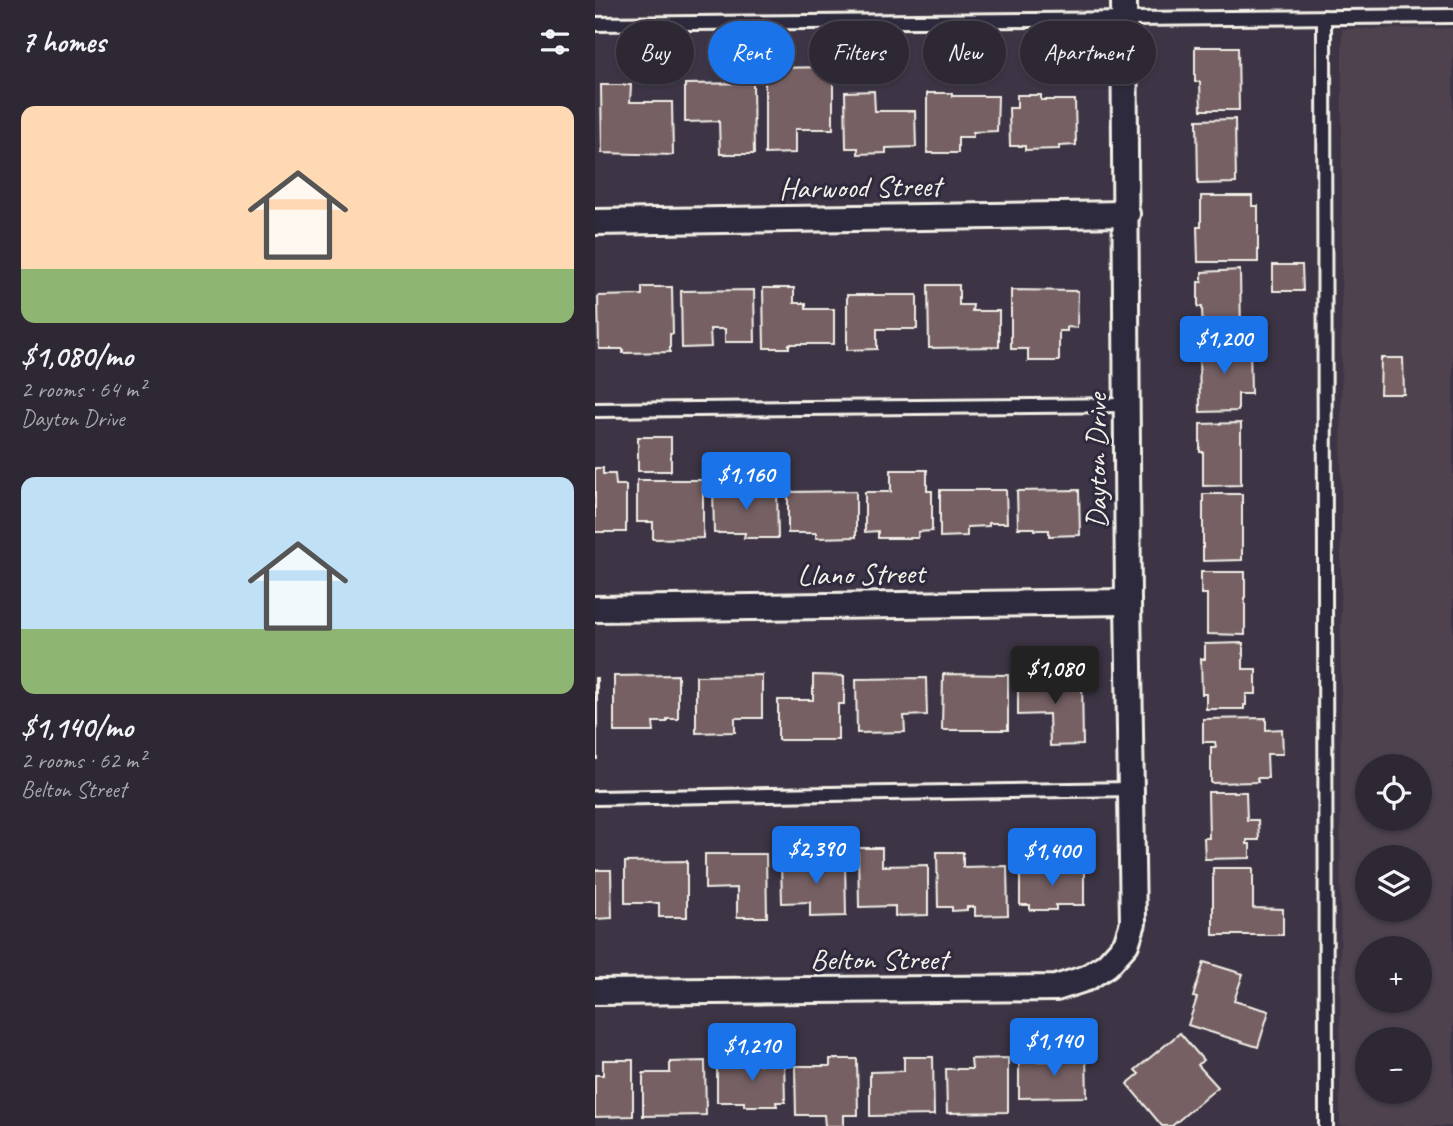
<!DOCTYPE html>
<html lang="en">
<head>
<meta charset="utf-8">
<style>
  :root { --surface:#2e2834; --page:#36303c; --text:#f1f3f6; --muted:#a7a6ac; --line:#49444f; --accent:#1a73e8 }
  body { margin:0; font-family:Caveat,sans-serif; background:var(--page); color:var(--text); height:100vh; display:flex; flex-direction:column; font-size:26px; white-space:nowrap }
  * { box-sizing:border-box; margin:0 }
  p { font-size:23px; color:var(--muted) }
  .icon { flex:none; width:38px; height:38px; fill:none; stroke:currentColor; stroke-width:2; stroke-linecap:round; stroke-linejoin:round }
  .map { position:relative; flex:1; overflow:hidden }
  .drawer { display:flex; flex-direction:column; background:var(--surface); width:595px }
  .drawer>* { flex:none }
  .top-card { position:absolute; left:21px; top:21px; width:665px; height:63px; display:flex; gap:14px }
  .controls { position:absolute; left:760px; top:754px; display:grid; gap:14px }
  .controls a { display:grid; place-items:center; width:77px; height:77px; border-radius:50%; background:var(--surface); box-shadow:0 2px 5px #0004,0 0 0 2px var(--line); font-size:35px }
  .price { position:absolute; translate:-50% -60px; padding:0 16px; border-radius:7px; background:var(--accent); color:#fff; font-size:23px; line-height:46px; filter:drop-shadow(0 2px 4px #0008) }
  .price::after { content:''; position:absolute; left:50%; top:42px; width:21px; height:16px; margin-left:-10px; background:inherit; clip-path:polygon(0 0,100% 0,50% 100%) }
  .price.current { background:#222; color:#fff }
  ul { padding:0; list-style:none }
  li { display:grid; align-content:center; gap:14px; height:371px; padding:0 21px }
  li span { display:grid; place-items:center; height:217px; border-radius:14px; color:#555 }
  li>.icon { margin-inline-start:auto }
  span .icon { width:126px; height:126px; fill:#fffc; stroke-width:1 }
  li b { font-size:30px }
  h2 { display:flex; justify-content:space-between; align-items:center; height:84px; padding:0 21px; font-size:30px }
  .chip { padding:0 24px; border-radius:32px; background:var(--surface); box-shadow:0 2px 5px #0004,0 0 0 2px var(--line); font-size:24px; line-height:63px }
  .chip.current { background:var(--accent); color:#fff }
  main { display:flex; flex:1; min-height:0 }
  .map>svg:first-child { display:block }
</style>
</head>
<body>
<main>
<section class="drawer">
<h2>7 homes<svg class="icon" aria-label="filters" viewBox="0 0 24 24"><path d="M4 7h16M4 17h16"/><circle cx="9" cy="7" r="2"/><circle cx="15" cy="17" r="2"/></svg></h2>
<ul>
<li><span style="background:linear-gradient(#ffd9b3 75%,#8fb573 0)"><svg class="icon" aria-label="home" viewBox="0 0 24 24"><path d="M3 11l9-7 9 7M6 9v11h12V9"/></svg></span><div><b>$1,080/mo</b><p>2 rooms · 64 m²</p><p>Dayton Drive</p></div></li>
<li><span style="background:linear-gradient(#bfe0f5 70%,#8fb573 0)"><svg class="icon" aria-label="home" viewBox="0 0 24 24"><path d="M3 11l9-7 9 7M6 9v11h12V9"/></svg></span><div><b>$1,140/mo</b><p>2 rooms · 62 m²</p><p>Belton Street</p></div></li>
</ul>
</section>
<div class="map">
<svg width="858" height="1126" viewBox="0 0 858 1126">
  <rect width="100%" height="100%" fill="#3d3545"/>
  <filter id="ink" filterUnits="userSpaceOnUse"><feTurbulence type="fractalNoise" baseFrequency=".0143" numOctaves="2"/><feDisplacementMap in="SourceGraphic" scale="14" xChannelSelector="R" yChannelSelector="G"/><feConvolveMatrix kernelMatrix="1 2 1 2 8 2 1 2 1" color-interpolation-filters="sRGB"/></filter>
  <g filter="url(#ink)">
    <!-- built -->
    <path fill="#4e424e" fill-rule="evenodd" d="M 858,28 L 858,1126 L 745,1126 L 747,29 ZM 772,766 L 824,766 L 824,819 L 772,819 ZM 772,858 L 824,858 L 824,910 L 772,910 ZM 772,948 L 824,948 L 824,1001 L 772,1001 ZM 772,1040 L 824,1040 L 824,1092 L 772,1092 Z"/>
    <!-- building -->
    <g fill="#766064" stroke="#f4f1e8" stroke-width="2">
      <path d="M 600,47 L 643,47 L 644,110 L 606,110 L 605,82 L 600,82 Z"/>
      <path d="M 238,67 L 238,129 L 200,129 L 200,153 L 170,154 L 170,68 Z"/>
      <path d="M 158,83 L 159,154 L 125,154 L 124,121 L 90,122 L 90,84 Z"/>
      <path d="M 6,85 L 36,85 L 35,102 L 77,102 L 78,155 L 7,153 Z"/>
      <path d="M 279,91 L 280,111 L 320,111 L 321,147 L 291,148 L 291,153 L 263,154 L 263,148 L 251,148 L 250,92 Z"/>
      <path d="M 332,93 L 357,93 L 357,96 L 403,96 L 402,131 L 378,132 L 378,137 L 363,137 L 363,153 L 332,153 Z"/>
      <path d="M 422,95 L 446,95 L 446,100 L 480,100 L 481,145 L 464,146 L 464,149 L 430,150 L 430,146 L 415,146 L 414,108 L 422,108 Z"/>
      <path d="M 640,119 L 641,183 L 603,184 L 602,120 Z"/>
      <path d="M 606,196 L 657,196 L 657,206 L 663,206 L 663,262 L 603,262 L 602,227 L 606,227 Z"/>
      <path d="M 678,265 L 707,265 L 708,291 L 678,291 Z"/>
      <path d="M 645,270 L 646,336 L 608,336 L 607,307 L 603,307 L 603,282 L 607,282 L 607,272 Z"/>
      <path d="M 333,285 L 364,285 L 364,305 L 378,305 L 377,311 L 404,311 L 404,347 L 334,348 Z"/>
      <path d="M 47,287 L 77,287 L 78,334 L 75,334 L 75,352 L 28,353 L 28,349 L 4,349 L 3,296 L 47,295 Z"/>
      <path d="M 168,288 L 199,288 L 199,303 L 211,303 L 211,309 L 239,309 L 239,344 L 194,344 L 194,348 L 169,348 Z"/>
      <path d="M 159,290 L 160,342 L 130,342 L 130,329 L 115,329 L 116,347 L 87,348 L 86,291 Z"/>
      <path d="M 416,290 L 483,291 L 482,328 L 472,327 L 472,331 L 464,331 L 464,361 L 433,361 L 433,349 L 416,349 Z"/>
      <path d="M 252,295 L 322,295 L 322,329 L 282,329 L 282,349 L 252,350 Z"/>
      <path d="M 655,344 L 656,394 L 643,394 L 643,411 L 605,412 L 604,345 Z"/>
      <path d="M 786,358 L 808,358 L 809,394 L 785,394 Z"/>
      <path d="M 646,423 L 646,485 L 608,486 L 608,452 L 605,452 L 605,424 Z"/>
      <rect x="43" y="437" width="33" height="34"/>
      <path d="M 0,468 L 8,468 L 8,474 L 20,474 L 21,485 L 31,485 L 31,532 L 0,532 Z"/>
      <path d="M 296,470 L 332,470 L 332,491 L 337,491 L 337,531 L 323,532 L 323,538 L 283,538 L 283,531 L 270,532 L 270,492 L 296,492 Z"/>
      <path d="M 42,480 L 108,480 L 108,538 L 58,539 L 58,522 L 42,522 Z"/>
      <path d="M 118,488 L 182,488 L 183,538 L 149,538 L 150,533 L 119,533 Z"/>
      <path d="M 345,490 L 411,490 L 412,523 L 394,523 L 394,526 L 372,527 L 372,536 L 345,537 Z"/>
      <path d="M 484,490 L 485,535 L 454,536 L 454,530 L 440,530 L 440,528 L 423,528 L 422,491 Z"/>
      <path d="M 261,491 L 261,537 L 221,538 L 221,533 L 193,533 L 193,492 Z"/>
      <path d="M 608,494 L 647,494 L 647,560 L 608,561 Z"/>
      <path d="M 606,572 L 650,572 L 650,635 L 612,634 L 612,594 L 606,594 Z"/>
      <path d="M 648,643 L 648,669 L 661,669 L 661,694 L 651,694 L 651,705 L 649,705 L 649,709 L 611,709 L 611,694 L 607,694 L 606,659 L 610,659 L 610,644 Z"/>
      <path d="M 348,674 L 413,675 L 413,730 L 347,730 Z"/>
      <path d="M 83,675 L 83,719 L 72,719 L 72,722 L 58,722 L 59,732 L 19,732 L 19,676 Z"/>
      <path d="M 167,675 L 167,718 L 140,718 L 140,732 L 101,733 L 101,676 Z"/>
      <path d="M 218,675 L 249,676 L 249,704 L 243,704 L 243,740 L 183,740 L 183,700 L 218,700 Z"/>
      <path d="M 487,676 L 488,745 L 455,746 L 454,714 L 423,715 L 423,677 Z"/>
      <rect x="0" y="678" width="2" height="81"/>
      <path d="M 331,678 L 332,715 L 309,716 L 310,732 L 262,733 L 261,679 Z"/>
      <path d="M 671,718 L 671,730 L 687,729 L 688,754 L 672,754 L 673,778 L 662,778 L 663,782 L 616,783 L 616,747 L 621,747 L 620,742 L 608,742 L 608,719 Z"/>
      <path d="M 613,792 L 651,792 L 652,820 L 663,820 L 664,840 L 652,840 L 652,844 L 655,844 L 655,858 L 610,859 L 609,838 L 614,838 Z"/>
      <path d="M 263,848 L 287,848 L 287,866 L 333,865 L 333,915 L 300,916 L 300,906 L 264,907 Z"/>
      <path d="M 342,852 L 368,852 L 368,867 L 412,866 L 413,915 L 380,916 L 380,907 L 372,907 L 372,910 L 357,911 L 357,907 L 343,907 Z"/>
      <path d="M 110,854 L 171,854 L 172,917 L 142,917 L 142,888 L 110,889 Z"/>
      <path d="M 250,860 L 251,916 L 215,917 L 215,902 L 187,903 L 186,861 Z"/>
      <path d="M 92,861 L 92,917 L 64,917 L 64,903 L 30,903 L 30,862 Z"/>
      <path d="M 425,868 L 489,868 L 489,905 L 461,905 L 461,910 L 435,910 L 435,905 L 425,905 Z"/>
      <path d="M 618,868 L 658,868 L 658,908 L 688,909 L 688,935 L 618,935 Z"/>
      <path d="M 0,870 L 16,870 L 17,918 L 0,919 Z"/>
      <path d="M 609,962 L 648,974 L 639,1001 L 674,1011 L 663,1047 L 593,1025 L 602,998 L 598,997 Z"/>
      <path d="M 585,1033 L 608,1060 L 603,1065 L 623,1087 L 577,1126 L 567,1126 L 532,1084 L 544,1074 L 540,1070 Z"/>
      <path d="M 471,1056 L 491,1056 L 492,1097 L 424,1098 L 424,1061 L 471,1061 Z"/>
      <path d="M 309,1057 L 338,1057 L 339,1115 L 275,1116 L 275,1072 L 309,1071 Z"/>
      <path d="M 167,1058 L 189,1058 L 190,1102 L 181,1102 L 182,1106 L 149,1106 L 149,1102 L 122,1102 L 122,1065 L 167,1064 Z"/>
      <path d="M 413,1058 L 413,1112 L 352,1113 L 351,1069 L 377,1069 L 376,1059 Z"/>
      <path d="M 235,1059 L 262,1059 L 263,1115 L 249,1115 L 249,1126 L 230,1126 L 229,1115 L 201,1115 L 200,1066 L 235,1066 Z"/>
      <path d="M 8,1060 L 38,1060 L 38,1116 L 0,1117 L 0,1075 L 8,1075 Z"/>
      <path d="M 110,1061 L 111,1115 L 48,1116 L 48,1073 L 75,1073 L 75,1062 Z"/>
    </g>
    <g fill="none" stroke-linecap="round" stroke-linejoin="round">
      <defs>
        <g id="service">
          <path d="M 729,17 L 731,1126"/>
          <path d="M 0,24 L 858,16"/>
          <path d="M 0,410 L 533,405"/>
          <path d="M 0,798 L 537,789"/>
        </g>
        <g id="minor">
          <path d="M 0,222 L 532,214"/>
          <path d="M 0,609 L 533,602"/>
          <path d="M 0,992 L 461,988 L 492,978 L 512,965 L 531,944 L 538,923 L 533,602 L 529,0"/>
        </g>
      </defs>
      <!-- service casing -->
      <use href="#service" stroke="#f4f1e8" stroke-width="18"/>
      <!-- minor casing -->
      <use href="#minor" stroke="#f4f1e8" stroke-width="30"/>
      <!-- service -->
      <use href="#service" stroke="#2f2a3d" stroke-width="12"/>
      <!-- minor -->
      <use href="#minor" stroke="#2f2a3d" stroke-width="24"/>
    </g>
  </g>
  <g text-anchor="middle" stroke-width="6" stroke-linejoin="round" paint-order="stroke">
    <!-- street labels -->
    <g font-size="30" fill="#f4f1e8" stroke="#2f2a3d">
      <text transform="translate(265 187) rotate(-1)" y="10">Harwood Street</text>
      <text transform="translate(501 461) rotate(-90)" y="10">Dayton Drive</text>
      <text transform="translate(266 574) rotate(-1)" y="10">Llano Street</text>
      <text x="284" y="969">Belton Street</text>
    </g>
  </g>
</svg>
<div class="controls">
<a><svg class="icon" aria-label="locate" viewBox="0 0 24 24"><circle cx="12" cy="12" r="6"/><path d="M12 2v4M12 18v4M2 12h4M18 12h4"/></svg></a>
<a><svg class="icon" aria-label="layers" viewBox="0 0 24 24"><path d="M12 4l9 5-9 5-9-5zM3 14l9 5 9-5"/></svg></a>
<a>+</a>
<a>−</a>
</div>
<b class="price" style="left:629px;top:376px">$1,200</b>
<b class="price" style="left:151px;top:512px">$1,160</b>
<b class="price current" style="left:460px;top:706px">$1,080</b>
<b class="price" style="left:221px;top:886px">$2,390</b>
<b class="price" style="left:457px;top:888px">$1,400</b>
<b class="price" style="left:459px;top:1078px">$1,140</b>
<b class="price" style="left:157px;top:1083px">$1,210</b>
<div class="top-card">
<a class="chip">Buy</a>
<a class="chip current">Rent</a>
<a class="chip">Filters</a>
<a class="chip">New</a>
<a class="chip">Apartment</a>
</div>
</div>
</main>
</body>
</html>
